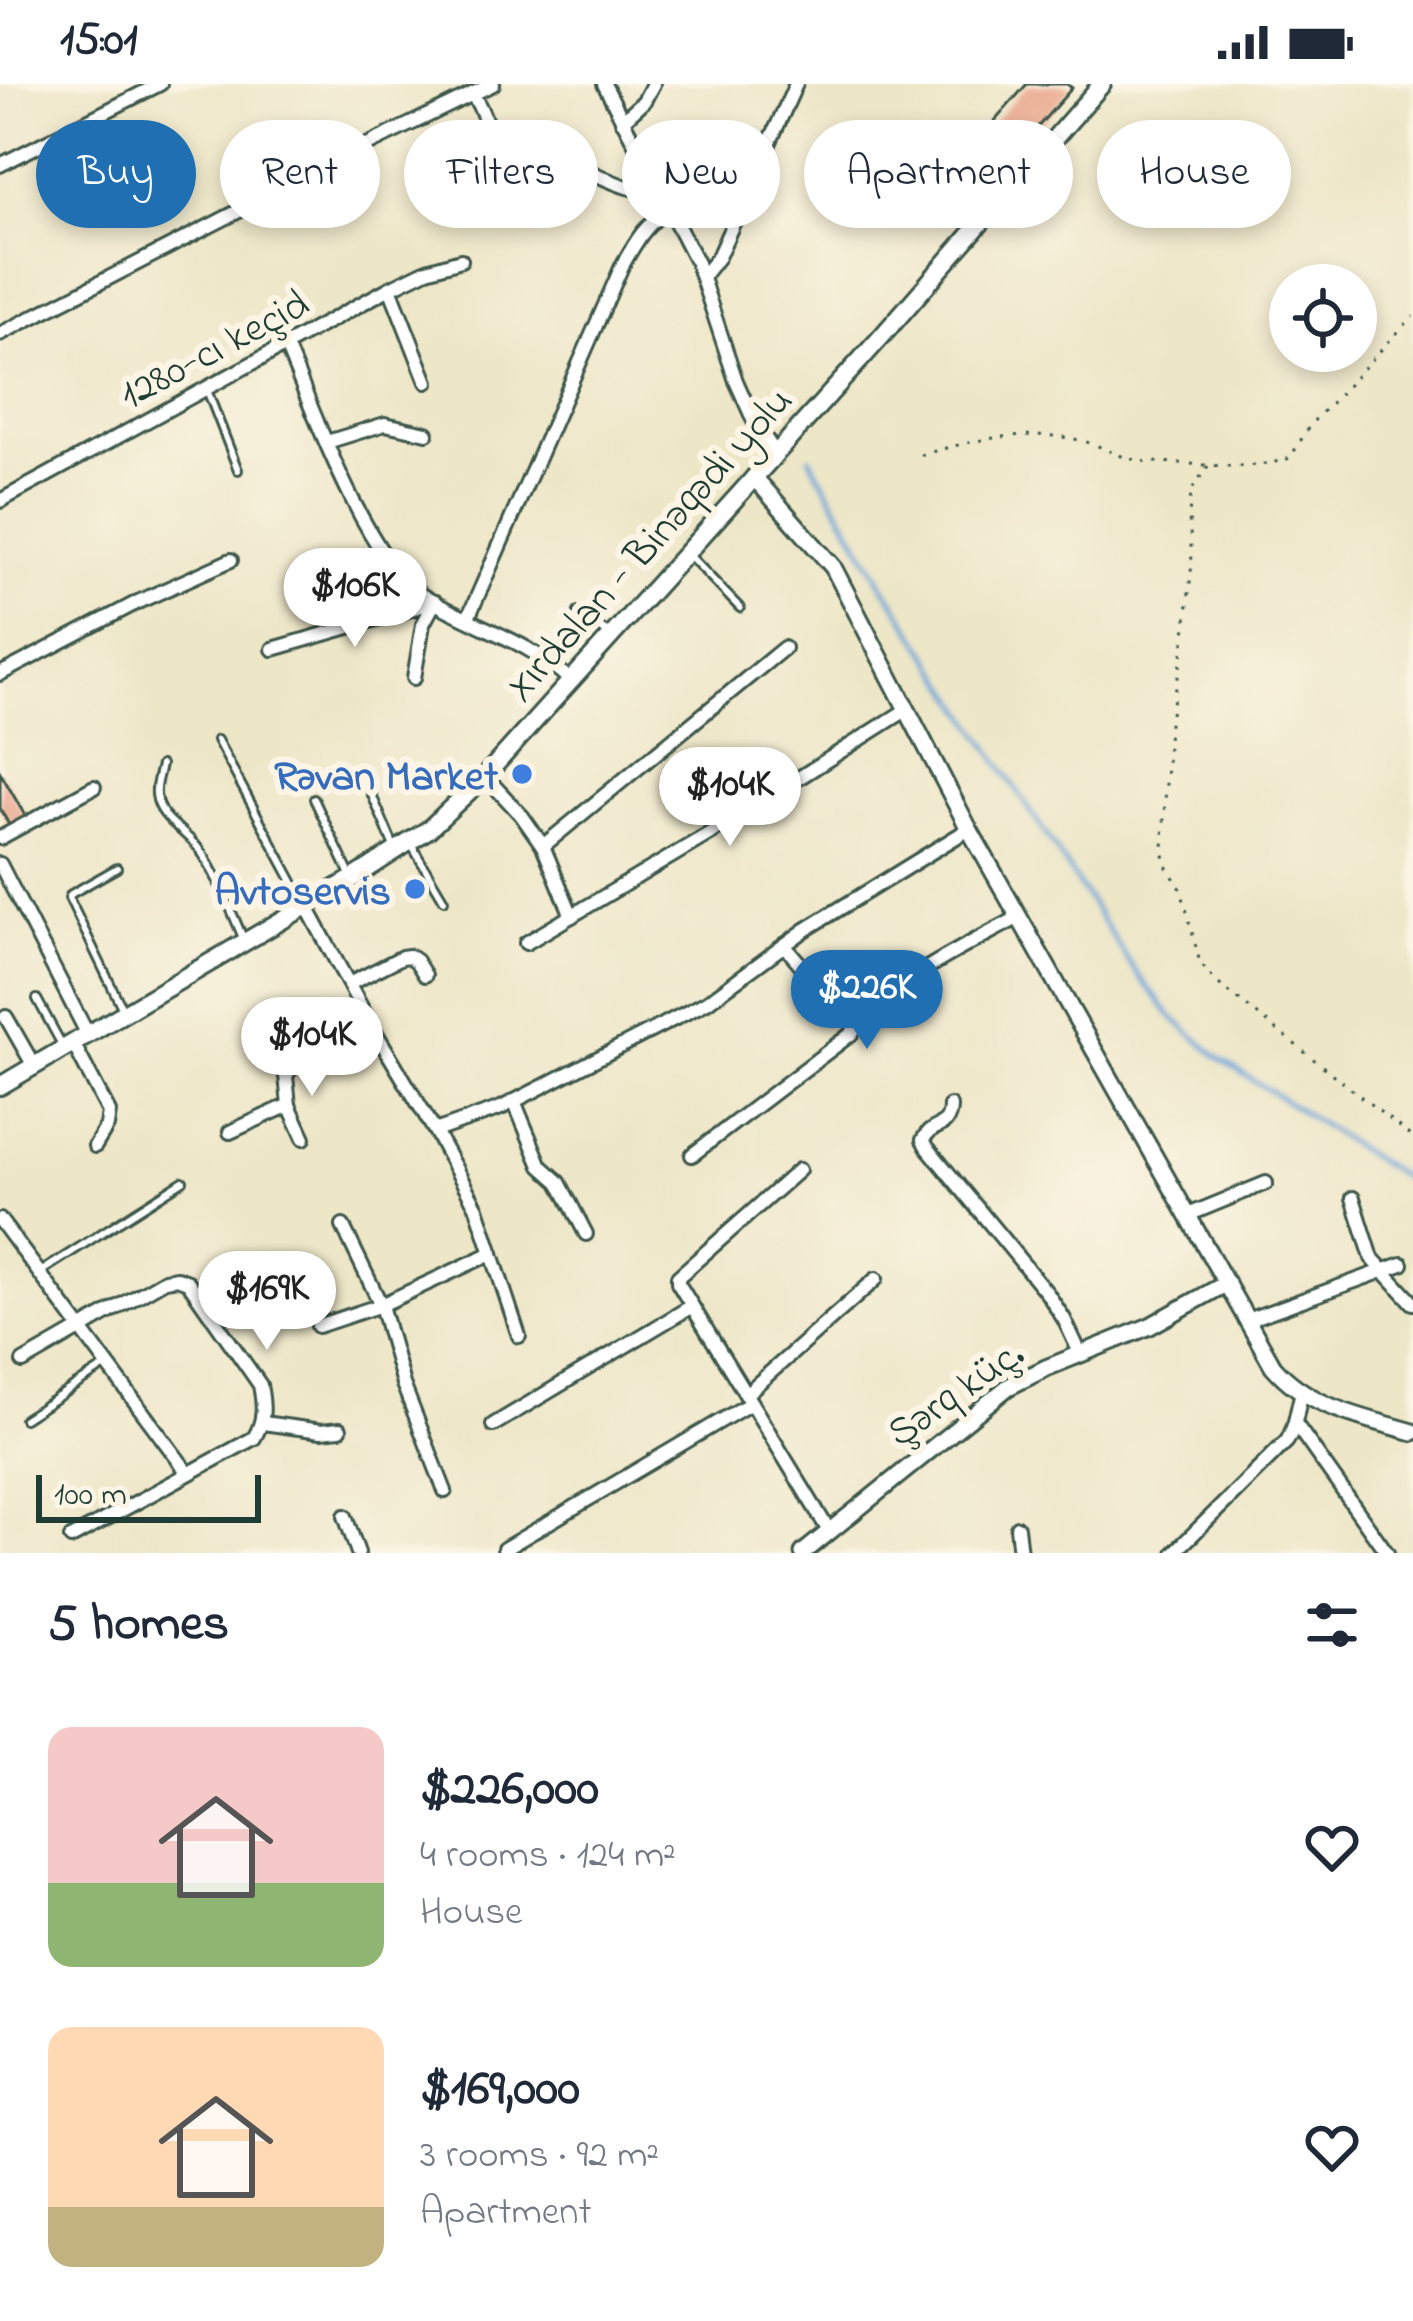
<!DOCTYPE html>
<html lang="en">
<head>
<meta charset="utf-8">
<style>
  :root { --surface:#fff; --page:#f6f6f7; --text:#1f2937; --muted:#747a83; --accent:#1f6fb2 }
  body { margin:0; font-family:"Indie Flower",sans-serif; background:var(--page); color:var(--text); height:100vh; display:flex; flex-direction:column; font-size:45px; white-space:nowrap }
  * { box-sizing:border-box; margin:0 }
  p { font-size:39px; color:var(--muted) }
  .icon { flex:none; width:66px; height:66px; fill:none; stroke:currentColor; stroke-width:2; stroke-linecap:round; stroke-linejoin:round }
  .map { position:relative; height:1469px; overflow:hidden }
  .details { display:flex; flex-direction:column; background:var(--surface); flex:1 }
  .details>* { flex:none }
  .banner { position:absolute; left:36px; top:36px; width:1341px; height:108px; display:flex; gap:24px }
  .fabs { position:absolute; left:1269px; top:180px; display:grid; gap:24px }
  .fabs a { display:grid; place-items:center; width:108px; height:108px; border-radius:50%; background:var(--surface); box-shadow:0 6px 18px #0003; font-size:60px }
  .scale { position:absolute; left:36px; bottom:30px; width:225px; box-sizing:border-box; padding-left:12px; border:6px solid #1f3d34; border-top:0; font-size:33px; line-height:42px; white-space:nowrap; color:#1f3d34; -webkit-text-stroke:9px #fcf5e5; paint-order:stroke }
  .price { position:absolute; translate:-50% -102px; padding:0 27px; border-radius:42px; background:#fff; color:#222; font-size:39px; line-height:78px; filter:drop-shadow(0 3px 6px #0008) }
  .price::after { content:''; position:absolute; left:50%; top:72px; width:36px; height:27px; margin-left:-18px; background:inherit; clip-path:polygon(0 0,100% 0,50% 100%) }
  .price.active { background:var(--accent); color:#fff }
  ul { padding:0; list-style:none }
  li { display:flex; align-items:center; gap:36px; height:300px; padding:0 48px }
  li span { display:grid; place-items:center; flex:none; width:336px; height:240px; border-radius:24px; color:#555 }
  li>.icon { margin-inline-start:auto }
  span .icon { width:144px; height:144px; fill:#fffc; stroke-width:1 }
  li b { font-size:51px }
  h2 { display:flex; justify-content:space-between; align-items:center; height:144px; padding:0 48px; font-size:51px }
  .tag { padding:0 42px; border-radius:54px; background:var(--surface); box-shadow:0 6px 18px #0003; font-size:42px; line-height:108px }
  .tag.active { background:var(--accent); color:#fff }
  .status { display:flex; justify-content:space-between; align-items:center; height:84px; padding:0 60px; background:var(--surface); direction:ltr }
  .status svg { height:33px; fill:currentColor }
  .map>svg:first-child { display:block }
</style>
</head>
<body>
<div class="status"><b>15:01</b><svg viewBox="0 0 49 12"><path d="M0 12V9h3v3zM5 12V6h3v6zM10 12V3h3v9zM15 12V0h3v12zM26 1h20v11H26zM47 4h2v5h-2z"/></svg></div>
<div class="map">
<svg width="1413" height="1469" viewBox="0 0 1413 1469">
  <rect width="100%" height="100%" fill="#fcf5e5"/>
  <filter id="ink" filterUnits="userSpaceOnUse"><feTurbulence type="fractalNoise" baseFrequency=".00833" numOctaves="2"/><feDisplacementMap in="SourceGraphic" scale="24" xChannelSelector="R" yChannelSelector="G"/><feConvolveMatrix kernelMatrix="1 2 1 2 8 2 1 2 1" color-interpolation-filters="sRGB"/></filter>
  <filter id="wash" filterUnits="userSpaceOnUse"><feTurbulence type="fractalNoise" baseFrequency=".004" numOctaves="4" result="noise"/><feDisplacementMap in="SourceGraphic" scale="48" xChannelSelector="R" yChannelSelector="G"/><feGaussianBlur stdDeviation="2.7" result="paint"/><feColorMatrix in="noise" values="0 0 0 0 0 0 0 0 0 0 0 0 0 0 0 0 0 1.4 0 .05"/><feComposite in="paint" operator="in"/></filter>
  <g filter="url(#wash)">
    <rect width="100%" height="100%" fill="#ede6c7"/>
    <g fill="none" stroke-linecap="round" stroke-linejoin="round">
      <!-- stream -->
      <path stroke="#6aa4da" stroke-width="4.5" d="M 809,373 L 883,501 L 1135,887 L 1171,932 L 1219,974 L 1413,1100"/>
    </g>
    <g id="blocks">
      <!-- building -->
      <g fill="#e89e83">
        <path d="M 1027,0 L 1067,0 L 1072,4 L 1020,63 L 993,39 Z"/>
        <path d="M 0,688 L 27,735 L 10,743 L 0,724 Z"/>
      </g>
    </g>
  </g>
  <g filter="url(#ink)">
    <use href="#blocks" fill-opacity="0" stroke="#3e564a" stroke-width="3"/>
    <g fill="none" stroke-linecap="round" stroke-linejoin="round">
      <defs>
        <g id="service">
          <path d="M 982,51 L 1022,86"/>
          <path d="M 207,306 L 238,386"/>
          <path d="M 690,472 L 740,524"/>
          <path d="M 578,528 L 609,550"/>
          <path d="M 217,656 L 306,822"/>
          <path d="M 161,681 C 158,694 153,706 158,719 C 165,739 191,751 202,769 C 219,795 231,827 244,856"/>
          <path d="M 363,690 L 395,765"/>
          <path d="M 314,715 L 351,793"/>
          <path d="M 412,762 L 444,816"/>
          <path d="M 117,784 L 71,810 L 69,814 L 123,926"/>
          <path d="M 37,915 L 62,961"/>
          <path d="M 42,1187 L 183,1097"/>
          <path d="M 24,1335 L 107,1281"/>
        </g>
        <g id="minor">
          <path d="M 604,0 L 697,179 L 736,297 L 753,335 L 775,369"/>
          <path d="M 622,37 L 644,17 L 653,0"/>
          <path d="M 0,81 L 160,0"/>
          <path d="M 471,93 C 488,57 496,46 472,10"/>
          <path d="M 557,128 L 575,94 L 586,86 C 609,96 633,110 658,105"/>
          <path d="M 703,192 L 718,173 L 796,0"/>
          <path d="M 390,204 L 427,298"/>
          <path d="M 0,250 L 363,63 L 493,0"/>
          <path d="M 286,262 C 311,322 368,477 420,510 C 471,543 525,553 571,597"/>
          <path d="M 327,358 L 385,340 L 427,349"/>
          <path d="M 0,417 L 390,204 L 427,186 L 461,176"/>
          <path d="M 468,534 L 622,182 C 635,159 645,140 669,125"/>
          <path d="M 273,565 L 435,518 L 423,540 L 414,594"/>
          <path d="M 0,590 L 138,518 L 231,476"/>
          <path d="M 485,692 L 522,732 L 543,762 L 572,832"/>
          <path d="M 0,754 L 94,703"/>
          <path d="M 543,762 L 784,564"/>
          <path d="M 0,780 L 88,951"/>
          <path d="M 307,823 L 368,936 L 435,1047 L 477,1124 L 519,1252"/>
          <path d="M 526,859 L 734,735 L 906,626"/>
          <path d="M 784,861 L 836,922 L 858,940"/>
          <path d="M 349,900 L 402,873 L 409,872 L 416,877 L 425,891"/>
          <path d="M 6,933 L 34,982"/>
          <path d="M 73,959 L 109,1028 L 107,1042 L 95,1062"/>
          <path d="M 514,1017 L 541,1082 L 559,1098 L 586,1150"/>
          <path d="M 289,1021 L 304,1054"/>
          <path d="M 950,1022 C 950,1047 931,1038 923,1056 L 927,1063 L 1047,1209 L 1064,1235 L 1081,1271"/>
          <path d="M 435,1047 L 501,1024 L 707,918 L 805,846 L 969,745"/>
          <path d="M 230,1048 L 289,1021 L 286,992 L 294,979 L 368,936"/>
          <path d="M 692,1071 L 851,950 C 887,898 965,863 1019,833"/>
          <path d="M 799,1086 L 678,1193 L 678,1199 L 829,1447"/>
          <path d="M 1353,1114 L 1372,1174 L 1413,1219"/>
          <path d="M 1188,1131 L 1266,1099"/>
          <path d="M 0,1136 L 188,1389"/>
          <path d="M 343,1142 L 381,1221 L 403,1300 L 445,1407"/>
          <path d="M 1247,1236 L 1402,1180"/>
          <path d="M 318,1242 L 381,1221 L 492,1169"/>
          <path d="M 23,1278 L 165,1196 L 177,1194 L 188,1198 L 260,1301 C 264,1322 265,1336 254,1354 L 71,1454"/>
          <path d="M 746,1310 L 876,1195"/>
          <path d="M 263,1339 L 321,1347 L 340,1345"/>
          <path d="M 493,1341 L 692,1222"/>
          <path d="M 1297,1342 L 1387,1469"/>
          <path d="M 345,1432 L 358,1469"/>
          <path d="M 1017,1443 L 1020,1469"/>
          <path d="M 504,1465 L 751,1319"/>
          <path d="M 1174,1469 L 1287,1357 C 1297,1341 1296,1327 1302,1309"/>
        </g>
        <g id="tertiary">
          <path d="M 754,393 L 833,483 L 969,745 L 1273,1282 C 1309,1324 1362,1333 1413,1348"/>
          <path d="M 803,1469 L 1008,1303 L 1046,1284 L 1150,1242 L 1227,1199"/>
        </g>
        <path id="secondary" d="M 0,1002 L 352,795 L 429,745 L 485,692 L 882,252 L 1102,0"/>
      </defs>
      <!-- service casing -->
      <use href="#service" stroke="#3e564a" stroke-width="12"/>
      <!-- minor casing -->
      <use href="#minor" stroke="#3e564a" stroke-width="18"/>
      <!-- tertiary casing -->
      <use href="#tertiary" stroke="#3e564a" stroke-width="21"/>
      <!-- secondary casing -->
      <use href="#secondary" stroke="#3e564a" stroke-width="22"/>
      <!-- path -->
      <g stroke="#3e564a" stroke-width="3" stroke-dasharray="3 9" stroke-linecap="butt">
        <path d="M 921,371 C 972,356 1026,344 1079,356 C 1098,360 1114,371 1132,375 C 1147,379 1163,378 1179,379 C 1217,382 1253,386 1290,374 L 1310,341 L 1413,232"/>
        <path d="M 1208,382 L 1191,407 L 1189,432 L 1192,478 L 1184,562 L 1169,640 L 1163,757 L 1165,780 L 1181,805 L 1200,879 L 1215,897 L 1413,1054"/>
      </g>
      <!-- service -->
      <use href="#service" stroke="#fff" stroke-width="6"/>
      <!-- minor -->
      <use href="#minor" stroke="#fff" stroke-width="12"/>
      <!-- tertiary -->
      <use href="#tertiary" stroke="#fff" stroke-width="15"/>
      <!-- secondary -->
      <use href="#secondary" stroke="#fff" stroke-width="16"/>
    </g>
  </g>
  <!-- markers -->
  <g fill="#3f7fe0" stroke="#fcf5e5" stroke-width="4.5">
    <circle cx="522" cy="690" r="12"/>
    <circle cx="415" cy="805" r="12"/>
  </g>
  <g text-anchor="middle" stroke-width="12" stroke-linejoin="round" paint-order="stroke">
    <!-- street labels -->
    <g font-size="42" fill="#1f3d34" stroke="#fcf5e5">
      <text transform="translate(213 263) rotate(-28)" y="15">1280-cı keçid</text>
      <text transform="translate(647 458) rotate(-48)" y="15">Xırdalan - Binəqədi yolu</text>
      <text transform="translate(954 1307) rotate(-35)" y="15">Şərq küç.</text>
    </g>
    <!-- shop labels -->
    <g font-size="42" font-weight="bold" fill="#366cbe" stroke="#fcf5e5" text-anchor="end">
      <text x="498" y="705">Rəvan Market</text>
      <text x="391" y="820">Avtoservis</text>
    </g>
  </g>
</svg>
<div class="fabs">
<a><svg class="icon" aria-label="locate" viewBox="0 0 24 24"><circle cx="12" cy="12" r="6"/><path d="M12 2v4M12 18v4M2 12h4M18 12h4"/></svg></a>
</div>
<div class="scale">100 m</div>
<b class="price" style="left:355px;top:566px">$106K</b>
<b class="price" style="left:730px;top:765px">$104K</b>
<b class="price active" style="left:867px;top:968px">$226K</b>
<b class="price" style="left:312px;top:1015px">$104K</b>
<b class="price" style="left:267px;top:1269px">$169K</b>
<div class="banner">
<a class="tag active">Buy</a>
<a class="tag">Rent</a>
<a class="tag">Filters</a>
<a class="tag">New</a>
<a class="tag">Apartment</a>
<a class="tag">House</a>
</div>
</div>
<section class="details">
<h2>5 homes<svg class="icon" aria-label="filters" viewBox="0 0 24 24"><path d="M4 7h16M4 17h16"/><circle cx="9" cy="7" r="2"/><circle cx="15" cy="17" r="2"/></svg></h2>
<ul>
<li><span style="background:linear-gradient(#f6c9c9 65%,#8fb573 0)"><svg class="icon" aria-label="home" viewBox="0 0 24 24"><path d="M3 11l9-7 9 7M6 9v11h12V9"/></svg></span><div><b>$226,000</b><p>4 rooms · 124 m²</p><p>House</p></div><svg class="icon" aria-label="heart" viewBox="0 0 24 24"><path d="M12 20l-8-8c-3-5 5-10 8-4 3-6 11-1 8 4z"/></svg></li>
<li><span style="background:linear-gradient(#ffd9b3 75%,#c2b280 0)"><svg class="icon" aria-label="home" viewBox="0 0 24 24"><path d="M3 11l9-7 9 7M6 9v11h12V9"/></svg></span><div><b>$169,000</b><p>3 rooms · 92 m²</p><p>Apartment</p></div><svg class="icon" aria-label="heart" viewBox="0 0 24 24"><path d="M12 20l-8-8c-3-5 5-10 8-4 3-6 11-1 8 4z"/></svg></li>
</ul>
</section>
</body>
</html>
